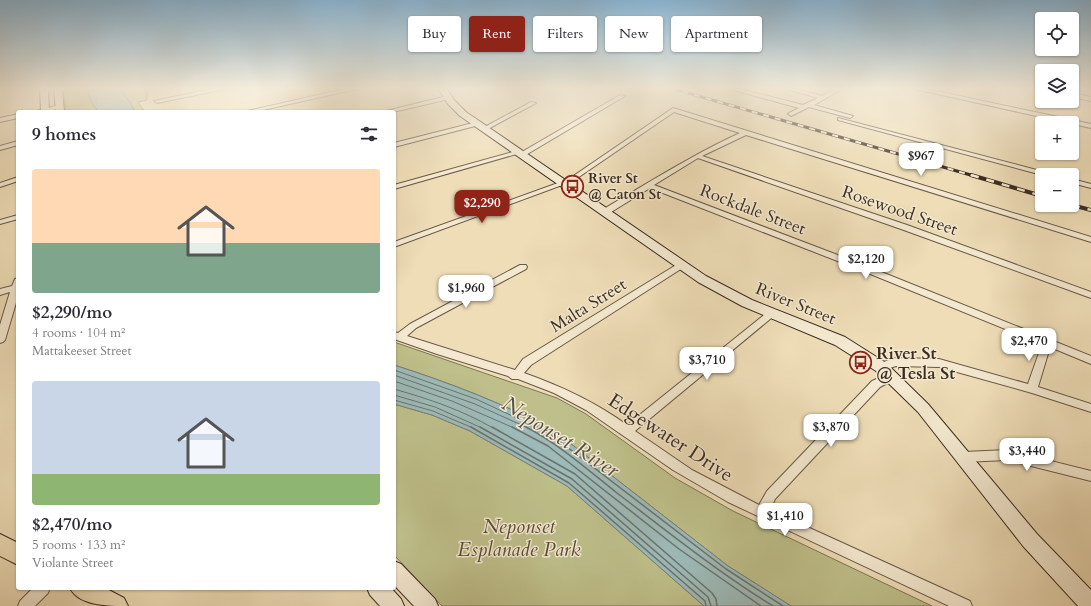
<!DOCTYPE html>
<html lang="en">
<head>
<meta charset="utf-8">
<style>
  :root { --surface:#fff; --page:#f2f2f3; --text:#2b2b33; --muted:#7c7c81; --accent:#8f2418 }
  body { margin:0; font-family:Cardo,serif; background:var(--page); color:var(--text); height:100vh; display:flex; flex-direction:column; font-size:15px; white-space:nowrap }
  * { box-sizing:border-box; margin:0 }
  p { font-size:13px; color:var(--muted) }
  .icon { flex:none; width:22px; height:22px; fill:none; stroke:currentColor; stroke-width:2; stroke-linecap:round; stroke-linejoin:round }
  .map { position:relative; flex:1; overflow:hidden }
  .details { position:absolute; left:16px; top:110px; width:380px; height:480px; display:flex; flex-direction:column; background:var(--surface); border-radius:4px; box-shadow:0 1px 3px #0004 }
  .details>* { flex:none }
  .top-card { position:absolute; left:408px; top:16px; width:380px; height:36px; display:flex; gap:8px }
  .buttons { position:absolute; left:1035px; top:12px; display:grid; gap:8px }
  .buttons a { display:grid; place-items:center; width:44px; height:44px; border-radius:4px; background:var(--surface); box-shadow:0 1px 3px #0004; font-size:20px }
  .price { position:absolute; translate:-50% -34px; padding:0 9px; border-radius:8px; background:#fff; color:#222; font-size:13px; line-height:26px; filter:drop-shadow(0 1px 2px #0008) }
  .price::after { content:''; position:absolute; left:50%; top:24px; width:12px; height:9px; margin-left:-6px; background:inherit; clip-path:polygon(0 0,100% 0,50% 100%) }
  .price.current { background:var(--accent); color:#fff }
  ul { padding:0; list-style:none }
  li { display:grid; align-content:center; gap:8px; height:212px; padding:0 16px }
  li span { display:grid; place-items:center; height:124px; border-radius:4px; color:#555 }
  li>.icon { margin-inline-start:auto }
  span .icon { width:72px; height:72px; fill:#fffc; stroke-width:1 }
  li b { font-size:17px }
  h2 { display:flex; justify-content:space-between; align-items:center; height:48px; padding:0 16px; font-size:17px }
  .pill { padding:0 14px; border-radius:4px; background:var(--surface); box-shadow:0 1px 3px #0004; font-size:14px; line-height:36px }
  .pill.current { background:var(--accent); color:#fff }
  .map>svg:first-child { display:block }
</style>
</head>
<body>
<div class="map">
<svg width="1091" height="606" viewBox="0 0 1091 606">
  <rect width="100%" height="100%" fill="#eeddb7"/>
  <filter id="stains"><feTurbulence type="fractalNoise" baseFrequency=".005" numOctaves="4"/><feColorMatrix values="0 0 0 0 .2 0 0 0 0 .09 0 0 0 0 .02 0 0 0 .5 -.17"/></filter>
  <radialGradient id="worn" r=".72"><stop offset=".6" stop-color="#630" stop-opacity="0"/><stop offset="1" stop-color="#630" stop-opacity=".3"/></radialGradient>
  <!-- green -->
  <g fill="#bebf8a" stroke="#7c7655">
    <path d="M 63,88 L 87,88 L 92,104 L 99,112 L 66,112 Z"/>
    <path d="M 118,88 L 147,88 L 147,100 L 138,102 L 145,112 L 135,112 L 130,102 Z"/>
    <path d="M 394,342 L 557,398 L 586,414 L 675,478 L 733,511 L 932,606 L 791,606 L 728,566 L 557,433 C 509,405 447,382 394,365 Z"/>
    <path d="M 394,404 L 432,415 L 470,431 L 567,486 L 704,606 L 442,606 L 394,555 Z"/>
  </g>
  <!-- water -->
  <g fill="#9dbab8" stroke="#76817b">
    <path d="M 87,88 L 118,88 L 130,102 L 135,112 L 99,112 L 92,104 Z"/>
    <path d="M 394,365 C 447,382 509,405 557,433 L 728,566 L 791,606 L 704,606 L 567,486 L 470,431 L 432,415 L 394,404 Z"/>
  </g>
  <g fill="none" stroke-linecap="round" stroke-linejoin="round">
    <!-- shore-far1 -->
    <g stroke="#6c736c" stroke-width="1">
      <path d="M 394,370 L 476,399 L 538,428"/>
      <path d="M 394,375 L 475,404 L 528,428"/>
      <path d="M 394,381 L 452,401 L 514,428"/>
      <path d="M 394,389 C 429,399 462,410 493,428"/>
      <path d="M 394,395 L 435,407 L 482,428"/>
      <path d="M 394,400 L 433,411 L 473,428"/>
    </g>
    <!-- shore -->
    <g stroke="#6c736c" stroke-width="1.5">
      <path d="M 471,427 L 569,483 L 705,601 L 706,606"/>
      <path d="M 480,427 L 572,479 L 708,597 L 711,606"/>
      <path d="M 492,427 L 575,474 L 712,593 L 716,599 L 717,606"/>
      <path d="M 512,427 L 548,446 L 679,549 L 761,606"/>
      <path d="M 526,427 C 559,444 588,470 617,493 C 668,532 718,572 773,606"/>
      <path d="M 537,427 L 554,437 L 726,569 L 783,606"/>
    </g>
    <defs>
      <g id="minor">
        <path d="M 216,88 L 230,88 L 157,103 L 154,101 Z"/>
        <path d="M 349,88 L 361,88 L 254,112 L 243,112 Z"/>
        <path d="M 726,88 L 736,88 L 803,105 L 818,98 L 783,88 L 793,88 L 822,96 L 837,88 L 844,88 L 814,105 L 853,116 L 850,118 L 809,107 L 791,116 L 788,114 L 789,113 L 799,108 Z"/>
        <path d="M 910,88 L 922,88 L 1091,124 L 1091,128 Z"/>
        <path d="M 1034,88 L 1042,88 L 1042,92 L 1034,89 Z"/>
        <path d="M 1072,93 L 1091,97 L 1091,101 L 1072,97 Z"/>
        <path d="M 620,95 L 625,96 L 524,156 L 520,156 L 520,153 L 394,189 L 394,185 L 516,151 L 520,151 L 520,153 Z"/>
        <path d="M 447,96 L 449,97 L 449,99 L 393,112 L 382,112 Z"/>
        <path d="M 531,102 L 536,103 L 486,130 L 481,129 Z"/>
        <path d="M 60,105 L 63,107 L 62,108 L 44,112 L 33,112 Z"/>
        <path d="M 673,108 L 1091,237 L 1091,242 L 746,135 L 702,156 L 907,225 L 1091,292 L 1091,298 L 901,229 L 698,158 L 654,185 L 864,265 L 1091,356 L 1091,364 L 1050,347 L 1038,387 L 1091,404 L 1091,412 L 1032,393 L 939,367 L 896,366 L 881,371 L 877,370 L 876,367 L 877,364 L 896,358 L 939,359 L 1028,384 L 1042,344 L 858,269 L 650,188 L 608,214 L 602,214 L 602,210 C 648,183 692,155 740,133 L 674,112 L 573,181 L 394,247 L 394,242 L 569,179 Z"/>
        <path d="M 18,114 L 18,118 L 0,122 L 0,118 Z"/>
        <path d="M 838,118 L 1052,174 L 1053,175 L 1042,175 L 838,120 Z"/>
        <path d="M 477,122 L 479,123 L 479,125 L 394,147 L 394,143 Z"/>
        <path d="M 18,141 L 18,145 L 0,150 L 0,146 Z"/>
        <path d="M 18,177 L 18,181 L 0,187 L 0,183 Z"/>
        <path d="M 1072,179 L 1091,184 L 1091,188 L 1072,183 Z"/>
        <path d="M 18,215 L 18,219 L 0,224 L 0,220 Z"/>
        <path d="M 681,262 L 685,265 L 684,267 L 531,365 L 524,373 C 561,386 595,402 627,425 L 769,311 L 775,311 L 777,313 L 775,315 L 635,431 L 692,470 L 759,505 L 767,491 L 872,381 C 879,378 887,371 895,373 L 896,376 L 895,379 L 880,387 L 775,499 L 770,510 L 970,601 L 972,606 L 949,606 L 728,502 L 673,470 L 586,410 L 554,393 L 518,379 L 512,379 L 508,376 L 437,354 L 394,339 L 394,332 L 398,333 L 410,324 L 520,265 L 526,265 L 527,267 L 526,269 L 416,328 L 407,336 L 515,370 L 523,359 Z"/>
        <path d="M 18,278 L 18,296 L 5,340 L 3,342 L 0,343 L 0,325 L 10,292 L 0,295 L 0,289 L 12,286 L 15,279 Z"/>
        <path d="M 1007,450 L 1091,471 L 1091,481 L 1007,460 L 964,462 L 960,461 L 958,457 L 960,453 L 964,452 Z"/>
        <path d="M 33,588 L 50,588 L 48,593 L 35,606 L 18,606 L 20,601 Z"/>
      </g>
      <g id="secondary">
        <path d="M 40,88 L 48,88 L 49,112 L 41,112 Z"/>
        <path d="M 54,88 L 62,88 L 64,112 L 56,112 Z"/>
        <path d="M 438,88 L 446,88 L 454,100 L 466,112 L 706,276 L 752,300 L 845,337 L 886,363 L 928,404 L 1037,534 L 1091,590 L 1091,606 L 1078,606 L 1023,546 L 918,412 L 876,371 L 835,345 L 742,306 L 698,282 L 460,116 L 448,104 Z"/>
        <path d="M 394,561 L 401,564 L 435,599 L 438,606 L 414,606 L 394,585 Z"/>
        <path d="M 367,588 L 391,588 L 401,599 L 404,606 L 380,606 L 370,595 Z"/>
      </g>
      <g id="trunk">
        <path d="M 0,534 L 18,543 L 18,565 L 0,556 Z"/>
        <path d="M 70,588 L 105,588 L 124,598 L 128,606 C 108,606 79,606 70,588 Z"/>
      </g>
    </defs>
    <!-- minor casing -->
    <use href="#minor" stroke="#685846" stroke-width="2"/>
    <!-- secondary casing -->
    <use href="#secondary" stroke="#3b2c20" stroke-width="2"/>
    <!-- trunk casing -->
    <use href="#trunk" stroke="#3b2c20" stroke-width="2"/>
    <!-- minor -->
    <use href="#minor" fill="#f4e9d0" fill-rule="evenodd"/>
    <!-- secondary -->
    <use href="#secondary" fill="#f4e9d0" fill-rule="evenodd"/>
    <!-- trunk -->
    <use href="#trunk" fill="#eeddb7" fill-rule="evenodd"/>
    <defs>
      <path id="rail-far1" d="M 671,88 L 974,176"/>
      <g id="rail">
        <path d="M 971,175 L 1042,196"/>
        <path d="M 1072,205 L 1091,210"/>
      </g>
    </defs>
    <!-- rail-far1 casing -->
    <use href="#rail-far1" stroke="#3b2c20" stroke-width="3"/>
    <!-- rail casing -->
    <use href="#rail" stroke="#3b2c20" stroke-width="4"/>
    <!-- rail-far1 -->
    <use href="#rail-far1" stroke="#f4e9d0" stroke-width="2" stroke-dasharray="6" stroke-linecap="butt"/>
    <!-- rail -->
    <use href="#rail" stroke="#f4e9d0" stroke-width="2.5" stroke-dasharray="8" stroke-linecap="butt"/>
  </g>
  <!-- sky -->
  <linearGradient id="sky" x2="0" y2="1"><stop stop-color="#8ab6d5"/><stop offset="0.51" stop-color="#f7f0df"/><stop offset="1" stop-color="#f7f0df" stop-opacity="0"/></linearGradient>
  <rect width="1091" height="173" fill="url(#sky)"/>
  <!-- icons -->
  <defs>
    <symbol id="bus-ring" viewBox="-11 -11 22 22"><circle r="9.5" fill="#f4e9d0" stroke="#8f2418" stroke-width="1.5"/><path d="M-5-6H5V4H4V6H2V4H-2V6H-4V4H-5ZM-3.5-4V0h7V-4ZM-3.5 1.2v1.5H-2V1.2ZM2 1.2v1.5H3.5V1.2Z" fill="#8f2418"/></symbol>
  </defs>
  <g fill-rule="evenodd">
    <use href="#bus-ring" x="560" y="174" width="25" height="25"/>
    <use href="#bus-ring" x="848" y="350" width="25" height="25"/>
  </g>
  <g text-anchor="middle" stroke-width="3" stroke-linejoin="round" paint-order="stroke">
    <!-- far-poi labels -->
    <g font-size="14" font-weight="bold" fill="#3b2c20" stroke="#f4e9d0" text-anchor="start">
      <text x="588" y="183">River St<tspan x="588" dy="16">@ Caton St</tspan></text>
    </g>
    <!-- street labels -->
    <g font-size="17" fill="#3b2c20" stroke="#f4e9d0">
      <text transform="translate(753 209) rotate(21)" y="6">Rockdale Street</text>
      <text transform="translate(900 210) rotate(19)" y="6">Rosewood Street</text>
      <text transform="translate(796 303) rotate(22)" y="6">River Street</text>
      <text transform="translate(588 305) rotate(-32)" y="6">Malta Street</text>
    </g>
    <!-- poi labels -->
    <g font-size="17" font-weight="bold" fill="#3b2c20" stroke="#f4e9d0" text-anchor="start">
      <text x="876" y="359">River St<tspan x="876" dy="20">@ Tesla St</tspan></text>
    </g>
    <!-- near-street labels -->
    <g font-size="20" fill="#3b2c20" stroke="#f4e9d0">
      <text transform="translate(671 437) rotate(33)" y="7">Edgewater Drive</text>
    </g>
    <!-- near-park labels -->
    <g font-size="20" font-style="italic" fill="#554935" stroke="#f4e9d0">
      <text x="519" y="533">Neponset<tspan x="519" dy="23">Esplanade Park</tspan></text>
    </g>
    <!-- near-water labels -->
    <g font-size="22" font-style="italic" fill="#545046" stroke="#f4e9d0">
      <text transform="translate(561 436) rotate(32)" y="8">Neponset River</text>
    </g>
  </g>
  <rect width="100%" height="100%" filter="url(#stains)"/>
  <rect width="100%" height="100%" fill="url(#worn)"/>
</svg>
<div class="buttons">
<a><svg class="icon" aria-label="locate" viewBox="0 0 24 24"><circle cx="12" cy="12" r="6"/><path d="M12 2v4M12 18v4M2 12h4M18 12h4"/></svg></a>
<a><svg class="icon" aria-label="layers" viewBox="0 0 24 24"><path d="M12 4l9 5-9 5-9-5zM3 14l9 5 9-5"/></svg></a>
<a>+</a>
<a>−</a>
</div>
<b class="price" style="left:921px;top:177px">$967</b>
<b class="price current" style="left:482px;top:224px">$2,290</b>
<b class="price" style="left:866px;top:280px">$2,120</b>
<b class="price" style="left:466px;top:309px">$1,960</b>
<b class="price" style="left:1029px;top:362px">$2,470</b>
<b class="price" style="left:707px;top:381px">$3,710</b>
<b class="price" style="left:831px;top:448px">$3,870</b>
<b class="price" style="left:1027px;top:472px">$3,440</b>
<b class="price" style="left:785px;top:537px">$1,410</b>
<div class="top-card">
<a class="pill">Buy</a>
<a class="pill current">Rent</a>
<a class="pill">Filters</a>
<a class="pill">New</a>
<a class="pill">Apartment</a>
</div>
<section class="details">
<h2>9 homes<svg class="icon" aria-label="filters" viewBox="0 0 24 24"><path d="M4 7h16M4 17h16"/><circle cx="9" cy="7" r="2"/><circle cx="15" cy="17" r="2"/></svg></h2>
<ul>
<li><span style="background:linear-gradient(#ffd9b3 60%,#7fa58c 0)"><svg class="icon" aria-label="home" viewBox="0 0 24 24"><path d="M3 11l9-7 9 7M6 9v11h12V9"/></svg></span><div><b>$2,290/mo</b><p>4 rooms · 104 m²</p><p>Mattakeeset Street</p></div></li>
<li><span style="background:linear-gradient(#c9d6e8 75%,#8fb573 0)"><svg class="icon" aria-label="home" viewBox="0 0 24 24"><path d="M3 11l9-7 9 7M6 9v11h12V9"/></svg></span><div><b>$2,470/mo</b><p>5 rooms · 133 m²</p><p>Violante Street</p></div></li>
</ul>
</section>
</div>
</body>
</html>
